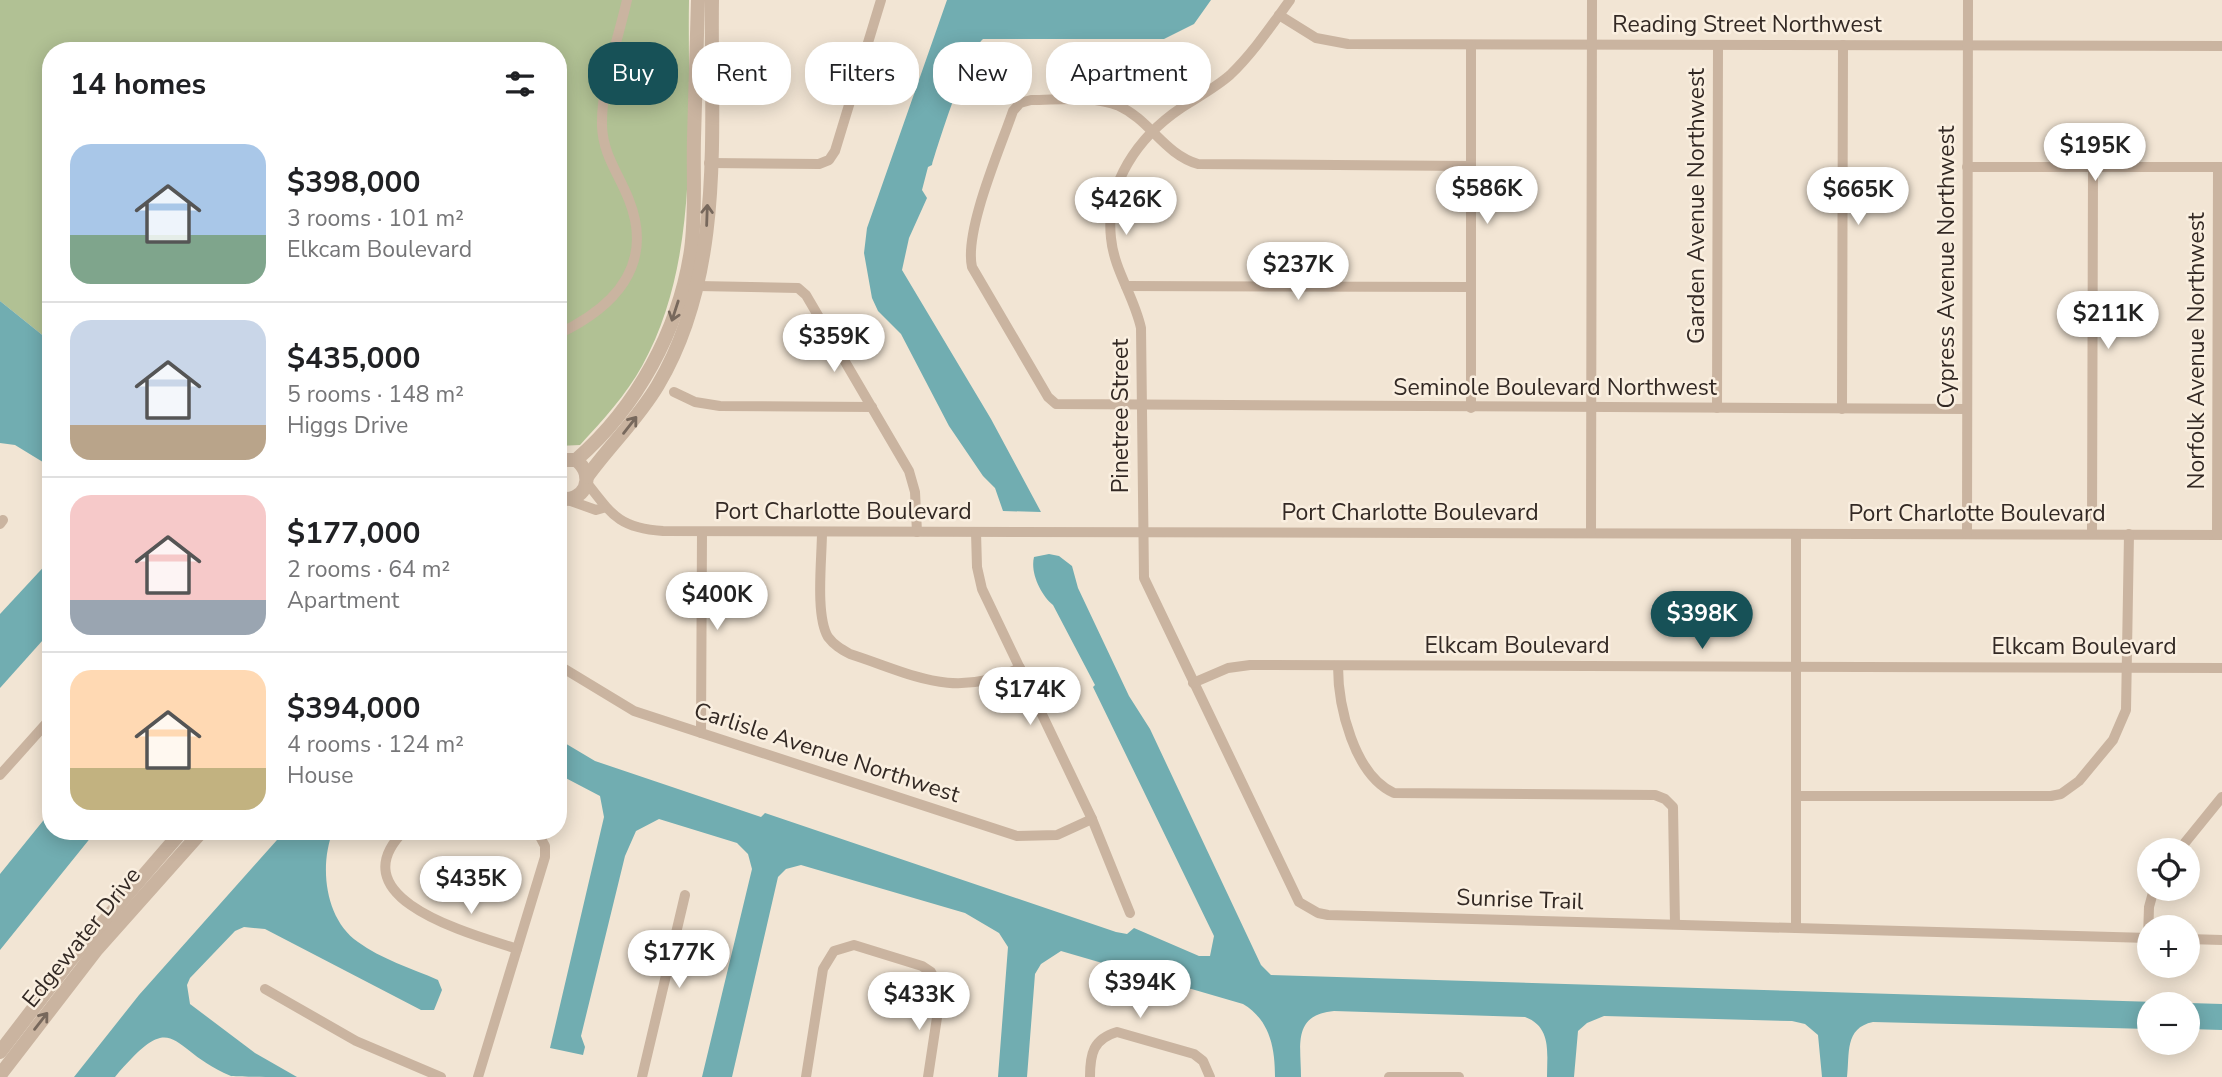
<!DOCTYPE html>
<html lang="en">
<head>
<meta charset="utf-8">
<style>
  :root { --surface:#fff; --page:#f2f2f2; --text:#202124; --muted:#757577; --line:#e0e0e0; --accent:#175157 }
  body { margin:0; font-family:"Nunito Sans",sans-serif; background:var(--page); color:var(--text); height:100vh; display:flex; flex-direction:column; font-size:26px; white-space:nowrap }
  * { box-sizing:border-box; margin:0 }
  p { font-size:23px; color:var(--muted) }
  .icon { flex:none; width:38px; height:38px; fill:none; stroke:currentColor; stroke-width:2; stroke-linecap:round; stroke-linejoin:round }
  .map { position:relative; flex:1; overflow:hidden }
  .side { position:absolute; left:42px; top:42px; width:525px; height:798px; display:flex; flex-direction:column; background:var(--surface); border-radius:28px; box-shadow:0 4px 18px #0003 }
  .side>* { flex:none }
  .hud { position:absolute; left:588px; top:42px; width:665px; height:63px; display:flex; gap:14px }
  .fabs { position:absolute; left:2137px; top:838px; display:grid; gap:14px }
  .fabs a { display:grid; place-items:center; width:63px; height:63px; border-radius:50%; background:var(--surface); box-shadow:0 4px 18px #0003; font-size:35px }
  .price { position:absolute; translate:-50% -60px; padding:0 16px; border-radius:24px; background:#fff; color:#222; font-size:23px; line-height:46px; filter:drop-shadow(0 2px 4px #0008) }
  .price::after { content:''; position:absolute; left:50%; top:42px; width:21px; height:16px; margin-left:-10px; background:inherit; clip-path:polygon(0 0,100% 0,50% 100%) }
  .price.active { background:var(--accent); color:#fff }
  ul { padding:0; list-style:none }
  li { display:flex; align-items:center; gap:21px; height:175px; padding:0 28px }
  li+li { border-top:2px solid var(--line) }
  li span { display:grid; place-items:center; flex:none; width:196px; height:140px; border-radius:21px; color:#555 }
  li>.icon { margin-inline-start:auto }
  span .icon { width:84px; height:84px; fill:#fffc; stroke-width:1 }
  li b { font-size:30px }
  h2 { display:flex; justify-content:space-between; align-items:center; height:84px; padding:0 28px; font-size:30px }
  .tag { padding:0 24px; border-radius:28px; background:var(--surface); box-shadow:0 4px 18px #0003; font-size:24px; line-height:63px }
  .tag.active { background:var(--accent); color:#fff }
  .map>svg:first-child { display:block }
</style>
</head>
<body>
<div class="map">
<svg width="2222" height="1077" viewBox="0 0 2222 1077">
  <rect width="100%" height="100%" fill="#f2e5d4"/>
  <!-- green -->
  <path fill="#b1c194" d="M 0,0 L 689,0 C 687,119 702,258 642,366 C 626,395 603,420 580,445 L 558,446 L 558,51 L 51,51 L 51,342 L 0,301 Z"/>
  <!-- water -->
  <g fill="#71adb1">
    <path d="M 947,0 L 1211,0 L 1194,24 L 1164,39 L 983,39 C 967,53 939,141 932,165 L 928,167 L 922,190 L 927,198 L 909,238 L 902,270 L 991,419 L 1041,512 L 1003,511 L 995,488 L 983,476 L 949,426 L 901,334 L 878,311 L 872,298 L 864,253 L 867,228 Z"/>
    <path d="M 0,301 L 51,342 L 51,467 L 15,445 L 0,443 Z"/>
    <path d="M 1049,554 L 1059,556 L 1072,566 L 1078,588 L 1129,696 L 1150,729 L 1261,965 L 1271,975 L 2222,1004 L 2222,1030 L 2188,1029 L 2188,1004 L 2149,1004 L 2149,1029 L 1873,1022 C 1844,1028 1850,1054 1847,1077 L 1822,1077 L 1818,1035 L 1805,1024 L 1792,1021 L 1604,1016 L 1587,1023 L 1578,1031 L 1574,1077 L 1547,1077 C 1547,1053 1552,1027 1525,1017 L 1334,1011 C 1292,1015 1301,1045 1301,1077 L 1275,1077 C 1275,1048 1270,1020 1243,1004 L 1061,951 L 1041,964 L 1035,974 L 1027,1077 L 998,1077 L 1008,947 L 999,933 L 965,913 L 801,865 L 786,869 L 778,877 L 732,1077 L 702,1077 L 752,869 L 748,854 L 737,843 L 659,819 L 636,831 L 625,856 L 581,1036 L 585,1047 L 583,1055 L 550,1048 L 604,817 L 600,796 L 558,774 L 558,739 L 595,761 L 761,817 L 765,813 L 1116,932 L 1127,934 L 1134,928 L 1199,956 L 1210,956 L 1214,936 L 1093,687 L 1095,685 L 1053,605 C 1041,595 1030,573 1034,557 Z"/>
    <path d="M 51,559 L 51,631 L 0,688 L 0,614 Z"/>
    <path d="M 51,811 L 51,831 L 96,831 L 0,950 L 0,874 Z"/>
    <path d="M 285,831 L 333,831 C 319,866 325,919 358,942 C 381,959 411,968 438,980 L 442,990 L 434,1010 L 421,1010 L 265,929 L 244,927 L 235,931 L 190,978 L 187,985 L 190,1004 L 255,1053 L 297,1077 C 281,1077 245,1077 231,1076 C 167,1050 177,1004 115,1077 L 74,1077 L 139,995 Z"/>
  </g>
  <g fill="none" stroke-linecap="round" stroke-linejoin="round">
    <!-- minor -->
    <g stroke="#cab4a0" stroke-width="10">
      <path d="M 1290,0 C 1271,26 1253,53 1230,75 C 1215,88 1198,97 1181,108 C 1138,137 1105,184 1111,238 C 1114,270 1134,296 1141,328 L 1144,578 L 1299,902 L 1318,913 L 1328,915 L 2149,938"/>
      <path d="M 1279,15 L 1316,38 L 1348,44 L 2222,46"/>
      <path d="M 709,163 L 819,164 L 829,160 L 835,151 L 881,0"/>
      <path d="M 1471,166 L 1198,164 C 1164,154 1150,120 1119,106 C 1093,95 1058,100 1031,100 L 1020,103 L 1013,111 C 1000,149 964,231 972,267 L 1048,397 L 1056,404 L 1967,409"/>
      <path d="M 1967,167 L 2222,167"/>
      <path d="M 698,286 L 798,288 L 806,295 L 909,471 L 915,492 L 917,532"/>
      <path d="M 1126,286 L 1471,287"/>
      <path d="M 558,334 C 613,308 655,266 629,200 C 619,174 603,155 602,126 C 601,85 618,40 627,0"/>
      <path d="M 674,392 L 695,402 L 720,406 L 872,407"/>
      <path d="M 1471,408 L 1471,45"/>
      <path d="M 1717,408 L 1718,45"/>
      <path d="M 1842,409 L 1843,45"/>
      <path d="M 587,483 C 612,515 619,528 663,531 L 2222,535"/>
      <path d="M 568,500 L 596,510 L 603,508"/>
      <path d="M 0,524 L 3,520"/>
      <path d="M 822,532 C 822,558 815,615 828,637 C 834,645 841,649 850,654 C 915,675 953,700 1020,668"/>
      <path d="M 976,532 L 977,567 L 982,589 L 1092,819 L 1130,913"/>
      <path d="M 1591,533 L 1592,0"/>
      <path d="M 1967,534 L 1968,0"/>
      <path d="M 2092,534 L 2093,167"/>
      <path d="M 2217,535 L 2218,167"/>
      <path d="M 558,665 L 634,711 L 1017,836 L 1057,835 L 1092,819"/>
      <path d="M 1338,666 C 1338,706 1354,775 1394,793 L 1655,795 L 1665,799 L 1673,807 L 1675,924"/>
      <path d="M 1193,683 L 1228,668 L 1250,665 L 2222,668"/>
      <path d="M 701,733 L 702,532"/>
      <path d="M 0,775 L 51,718"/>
      <path d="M 1796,796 L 2051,796 L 2061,794 L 2079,781 L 2113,740 L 2126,710 L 2129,534"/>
      <path d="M 404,831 C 336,899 472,934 517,949 L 545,857 L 545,846 L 537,831"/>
      <path d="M 2179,850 L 2222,797"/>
      <path d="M 1796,928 L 1796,534"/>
      <path d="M 2148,938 L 2149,907 L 2154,889"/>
      <path d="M 2188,939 L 2222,940"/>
      <path d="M 265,989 L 356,1041 L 441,1077"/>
      <path d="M 478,1077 L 517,949"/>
      <path d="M 642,1077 L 685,895"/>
      <path d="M 806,1077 L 823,969 L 834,951 L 854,945 L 922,966 L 931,972 L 941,991 L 928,1077"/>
      <path d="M 1090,1077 C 1090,1054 1093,1039 1117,1032 L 1194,1054 L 1203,1061 L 1210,1077"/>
      <path d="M 1389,1077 L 1459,1077"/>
    </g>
    <!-- tertiary -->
    <g stroke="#cab4a0" stroke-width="14">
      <path d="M 558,460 L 576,460 C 597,476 584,505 558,498"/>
      <path d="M 576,460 C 637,407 679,330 691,250 C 696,214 693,175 694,138 C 695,92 697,46 698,0"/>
      <path d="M 587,477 C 610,445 638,419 658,385 C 726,270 710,128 712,0"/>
      <path d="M 0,1052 L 69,962 L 182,831"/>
      <path d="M 0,1075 L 97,949 L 202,831"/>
    </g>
  </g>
  <!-- one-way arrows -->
  <defs><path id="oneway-shaft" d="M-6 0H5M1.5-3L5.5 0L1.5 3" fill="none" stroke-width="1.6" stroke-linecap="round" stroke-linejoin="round" transform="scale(1.75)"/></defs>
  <g stroke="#77685c">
    <use href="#oneway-shaft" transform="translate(707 215) rotate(-88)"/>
    <use href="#oneway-shaft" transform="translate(675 311) rotate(108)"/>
    <use href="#oneway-shaft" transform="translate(630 425) rotate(-52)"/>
    <use href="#oneway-shaft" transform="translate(41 1021) rotate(-52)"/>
  </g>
  <g text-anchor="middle" stroke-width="5" stroke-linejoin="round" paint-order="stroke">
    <!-- street labels -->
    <g font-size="23" fill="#332924" stroke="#faefe0">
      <text x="1747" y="32">Reading Street Northwest</text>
      <text transform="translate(1696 206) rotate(-90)" y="8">Garden Avenue Northwest</text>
      <text transform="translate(1946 267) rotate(-90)" y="8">Cypress Avenue Northwest</text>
      <text transform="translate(2196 351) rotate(-90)" y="8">Norfolk Avenue Northwest</text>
      <text x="1555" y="395">Seminole Boulevard Northwest</text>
      <text transform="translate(1120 416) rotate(-90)" y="8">Pinetree Street</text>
      <text x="843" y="519">Port Charlotte Boulevard</text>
      <text x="1410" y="520">Port Charlotte Boulevard</text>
      <text x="1977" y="521">Port Charlotte Boulevard</text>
      <text x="1517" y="653">Elkcam Boulevard</text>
      <text x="2084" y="654">Elkcam Boulevard</text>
      <text transform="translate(827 752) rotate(18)" y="8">Carlisle Avenue Northwest</text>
      <text transform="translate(1520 899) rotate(2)" y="8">Sunrise Trail</text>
      <text transform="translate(81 937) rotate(-51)" y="8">Edgewater Drive</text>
    </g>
  </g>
</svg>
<div class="fabs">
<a><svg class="icon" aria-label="locate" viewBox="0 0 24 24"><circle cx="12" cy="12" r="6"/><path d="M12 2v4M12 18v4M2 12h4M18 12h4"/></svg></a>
<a>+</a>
<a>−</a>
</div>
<b class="price" style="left:2095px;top:183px">$195K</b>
<b class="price" style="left:1487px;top:226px">$586K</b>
<b class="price" style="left:1858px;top:227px">$665K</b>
<b class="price" style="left:1126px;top:237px">$426K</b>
<b class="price" style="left:1298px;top:302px">$237K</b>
<b class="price" style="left:2108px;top:351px">$211K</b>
<b class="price" style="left:834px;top:374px">$359K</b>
<b class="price" style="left:717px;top:632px">$400K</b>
<b class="price active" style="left:1702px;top:651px">$398K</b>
<b class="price" style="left:1030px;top:727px">$174K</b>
<b class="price" style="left:471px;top:916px">$435K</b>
<b class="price" style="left:679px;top:990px">$177K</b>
<b class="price" style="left:1140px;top:1020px">$394K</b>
<b class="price" style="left:919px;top:1032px">$433K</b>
<div class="hud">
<a class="tag active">Buy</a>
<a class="tag">Rent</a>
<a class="tag">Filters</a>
<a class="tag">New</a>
<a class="tag">Apartment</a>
</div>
<section class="side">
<h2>14 homes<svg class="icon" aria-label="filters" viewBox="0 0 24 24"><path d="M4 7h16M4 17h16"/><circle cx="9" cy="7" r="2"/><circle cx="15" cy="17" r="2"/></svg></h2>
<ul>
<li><span style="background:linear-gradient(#a9c7e8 65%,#7fa58c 0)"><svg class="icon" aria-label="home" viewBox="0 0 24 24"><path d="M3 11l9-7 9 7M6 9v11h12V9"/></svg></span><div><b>$398,000</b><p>3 rooms · 101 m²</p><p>Elkcam Boulevard</p></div></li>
<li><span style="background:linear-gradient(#c9d6e8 75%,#b9a48a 0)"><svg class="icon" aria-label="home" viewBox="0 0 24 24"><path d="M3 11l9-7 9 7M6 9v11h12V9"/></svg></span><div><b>$435,000</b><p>5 rooms · 148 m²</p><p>Higgs Drive</p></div></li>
<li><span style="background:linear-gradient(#f6c9c9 75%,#9aa5b1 0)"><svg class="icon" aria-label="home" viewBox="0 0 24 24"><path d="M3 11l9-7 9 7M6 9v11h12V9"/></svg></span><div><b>$177,000</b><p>2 rooms · 64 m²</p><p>Apartment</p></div></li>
<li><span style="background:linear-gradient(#ffd9b3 70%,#c2b280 0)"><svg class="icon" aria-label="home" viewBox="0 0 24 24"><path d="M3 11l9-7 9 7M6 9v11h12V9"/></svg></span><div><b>$394,000</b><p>4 rooms · 124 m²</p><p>House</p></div></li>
</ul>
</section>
</div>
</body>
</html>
